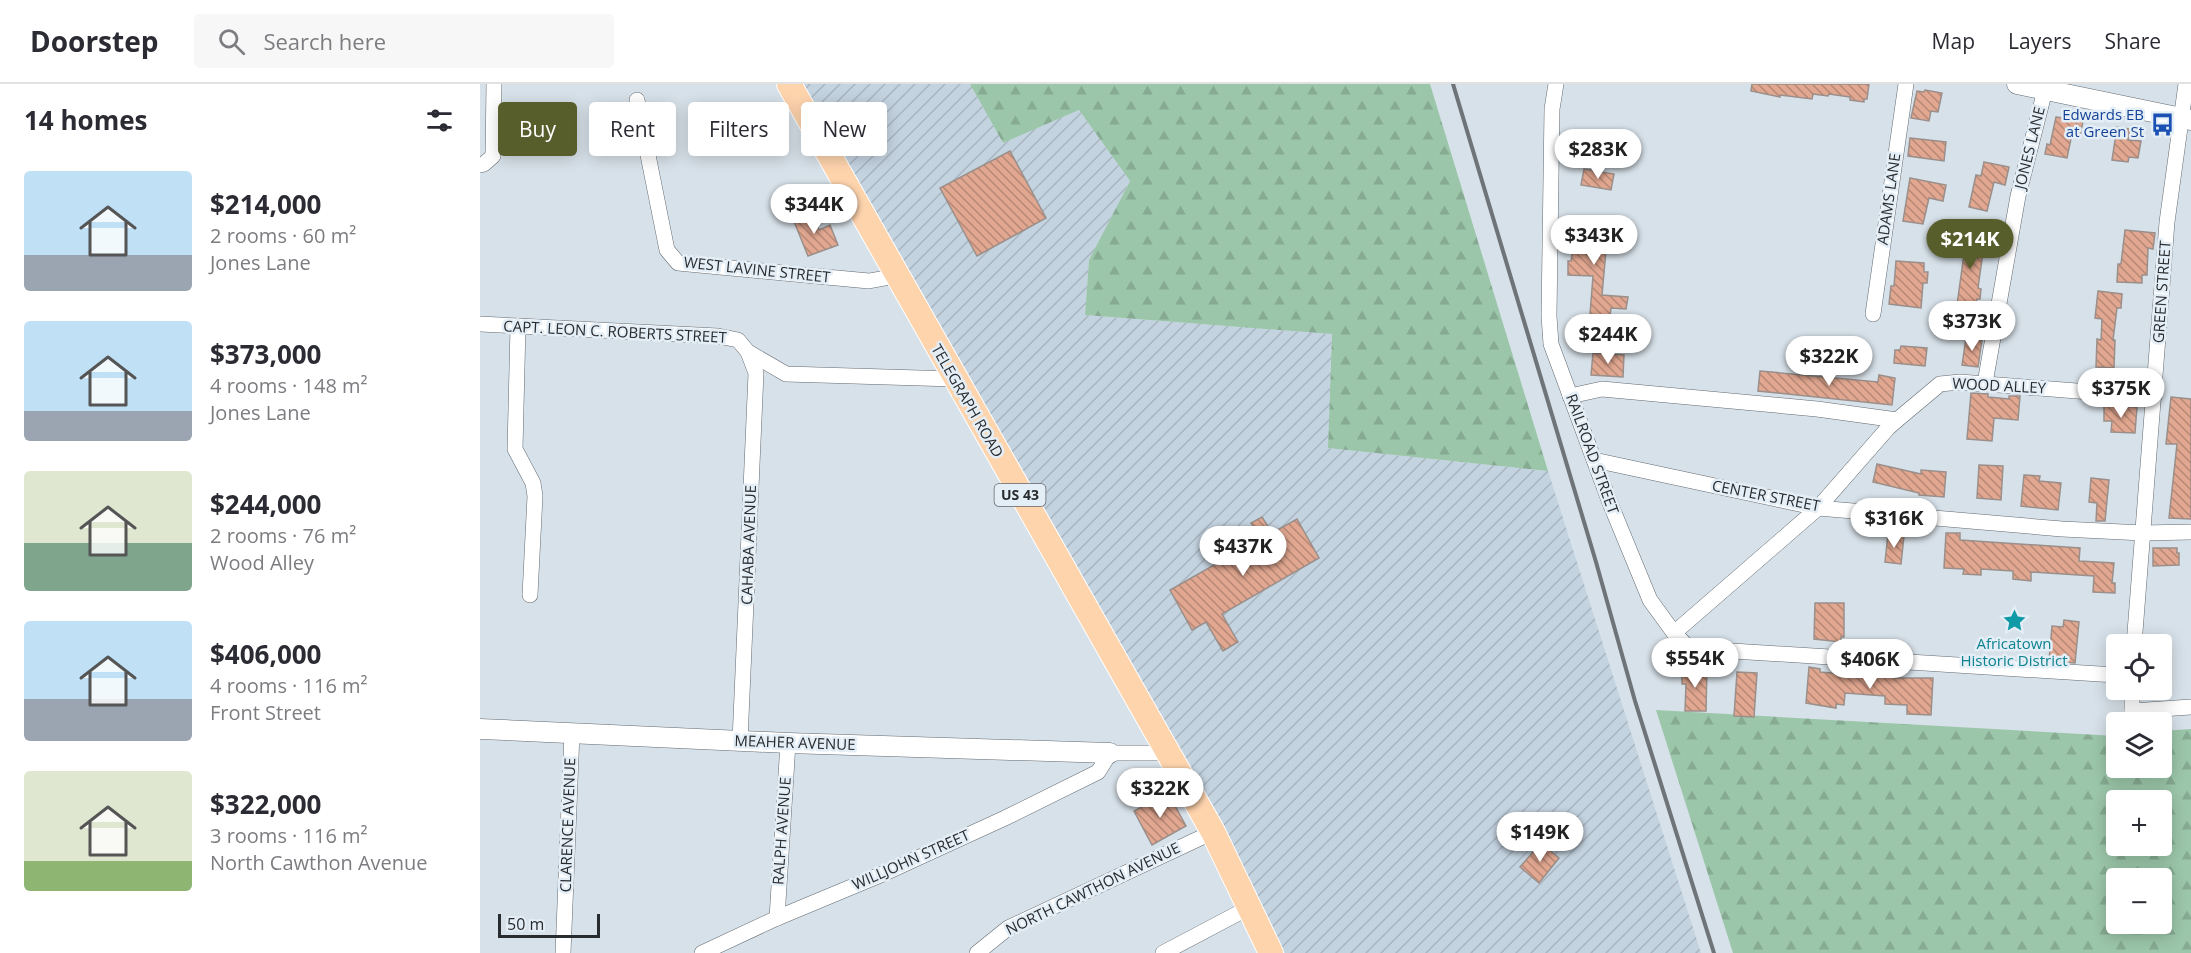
<!DOCTYPE html>
<html lang="en">
<head>
<meta charset="utf-8">
<style>
  :root { --surface:#fff; --page:#f7f7f7; --text:#2b2b33; --muted:#7c7c81; --line:#e1e1e2; --accent:#575d2b }
  body { margin:0; font-family:"Open Sans",sans-serif; background:var(--page); color:var(--text); height:100vh; display:flex; flex-direction:column; font-size:22px; white-space:nowrap }
  * { box-sizing:border-box; margin:0 }
  p { font-size:20px; color:var(--muted) }
  .icon { flex:none; width:33px; height:33px; fill:none; stroke:currentColor; stroke-width:2; stroke-linecap:round; stroke-linejoin:round }
  .map { position:relative; flex:1; overflow:hidden }
  .side { display:flex; flex-direction:column; background:var(--surface); width:480px }
  .side>* { flex:none }
  .banner { position:absolute; left:18px; top:18px; width:570px; height:54px; display:flex; gap:12px }
  .controls { position:absolute; left:1626px; top:550px; display:grid; gap:12px }
  .controls a { display:grid; place-items:center; width:66px; height:66px; border-radius:6px; background:var(--surface); box-shadow:0 3px 15px #0003; font-size:30px }
  .scale { position:absolute; left:18px; bottom:15px; width:102px; box-sizing:border-box; padding-left:6px; border:3px solid #292c2f; border-top:0; font-size:16px; line-height:21px; white-space:nowrap; color:#292c2f; -webkit-text-stroke:4px #e4eef6; paint-order:stroke }
  .price { position:absolute; translate:-50% -51px; padding:0 14px; border-radius:21px; background:#fff; color:#222; font-size:20px; line-height:39px; filter:drop-shadow(0 2px 3px #0008) }
  .price::after { content:''; position:absolute; left:50%; top:36px; width:18px; height:14px; margin-left:-9px; background:inherit; clip-path:polygon(0 0,100% 0,50% 100%) }
  .price.active { background:var(--accent); color:#fff }
  ul { padding:0; list-style:none }
  li { display:flex; align-items:center; gap:18px; height:150px; padding:0 24px }
  li span { display:grid; place-items:center; flex:none; width:168px; height:120px; border-radius:6px; color:#555 }
  li>.icon { margin-inline-start:auto }
  span .icon { width:72px; height:72px; fill:#fffc; stroke-width:1 }
  li b { font-size:26px }
  h2 { display:flex; justify-content:space-between; align-items:center; height:72px; padding:0 24px; font-size:26px }
  .chip { padding:0 21px; border-radius:6px; background:var(--surface); box-shadow:0 3px 15px #0003; font-size:21px; line-height:54px }
  .chip.active { background:var(--accent); color:#fff }
  header { display:flex; align-items:center; gap:36px; box-sizing:border-box; height:84px; padding:0 30px; background:var(--surface); border-bottom:2px solid var(--line) }
  header strong { font-size:28px }
  nav { display:flex; gap:33px; margin-inline-start:auto; font-size:21px }
  .search { width:420px; height:54px; background:var(--page); display:flex; align-items:center; gap:15px; box-sizing:border-box; padding:0 21px; border-radius:6px; color:var(--muted); font-size:22px }
  main { display:flex; flex:1; min-height:0 }
  .map>svg:first-child { display:block }
</style>
</head>
<body>
<header>
<strong>Doorstep</strong>
<div class="search"><svg class="icon" aria-label="search" viewBox="0 0 24 24"><circle cx="10" cy="10" r="6"/><path d="M15 15l6 6"/></svg>Search here</div>
<nav><a>Map</a><a>Layers</a><a>Share</a></nav>
</header>
<main>
<section class="side">
<h2>14 homes<svg class="icon" aria-label="filters" viewBox="0 0 24 24"><path d="M4 7h16M4 17h16"/><circle cx="9" cy="7" r="2"/><circle cx="15" cy="17" r="2"/></svg></h2>
<ul>
<li><span style="background:linear-gradient(#bfe0f5 70%,#9aa5b1 0)"><svg class="icon" aria-label="home" viewBox="0 0 24 24"><path d="M3 11l9-7 9 7M6 9v11h12V9"/></svg></span><div><b>$214,000</b><p>2 rooms · 60 m²</p><p>Jones Lane</p></div></li>
<li><span style="background:linear-gradient(#bfe0f5 75%,#9aa5b1 0)"><svg class="icon" aria-label="home" viewBox="0 0 24 24"><path d="M3 11l9-7 9 7M6 9v11h12V9"/></svg></span><div><b>$373,000</b><p>4 rooms · 148 m²</p><p>Jones Lane</p></div></li>
<li><span style="background:linear-gradient(#dfe7d0 60%,#7fa58c 0)"><svg class="icon" aria-label="home" viewBox="0 0 24 24"><path d="M3 11l9-7 9 7M6 9v11h12V9"/></svg></span><div><b>$244,000</b><p>2 rooms · 76 m²</p><p>Wood Alley</p></div></li>
<li><span style="background:linear-gradient(#bfe0f5 65%,#9aa5b1 0)"><svg class="icon" aria-label="home" viewBox="0 0 24 24"><path d="M3 11l9-7 9 7M6 9v11h12V9"/></svg></span><div><b>$406,000</b><p>4 rooms · 116 m²</p><p>Front Street</p></div></li>
<li><span style="background:linear-gradient(#dfe7d0 75%,#8fb573 0)"><svg class="icon" aria-label="home" viewBox="0 0 24 24"><path d="M3 11l9-7 9 7M6 9v11h12V9"/></svg></span><div><b>$322,000</b><p>3 rooms · 116 m²</p><p>North Cawthon Avenue</p></div></li>
</ul>
</section>
<div class="map">
<svg width="1711" height="869" viewBox="0 0 1711 869">
  <defs>
    <pattern id="industrial-furrows" width="10" height="10" patternUnits="userSpaceOnUse" patternTransform="scale(1.5)"><rect width="10" height="10" fill="#c4d3e0"/><path d="M-1 1l2-2M0 10L10 0M9 11l2-2" fill="none" stroke="#a8b5c0"/></pattern>
    <pattern id="forest-firs" width="22" height="20" patternUnits="userSpaceOnUse" patternTransform="scale(1.5)"><rect width="22" height="20" fill="#9bc6a9"/><path d="M5 1l3.5 6h-7zM16 11l3.5 6h-7z" fill="#86aa92"/></pattern>
    <pattern id="building-back-hatch" width="6" height="6" patternUnits="userSpaceOnUse" patternTransform="scale(1.5)"><rect width="6" height="6" fill="#e1a790"/><path d="M-1 5l2 2M0 0l6 6M5-1l2 2" fill="none" stroke="#b68876"/></pattern>
  </defs>
  <rect width="100%" height="100%" fill="#d7e1e9"/>
  <!-- industrial -->
  <path fill="url(#industrial-furrows)" d="M 320,0 L 490,0 L 523,59 L 599,26 L 650,97 L 609,176 L 605,231 L 852,250 L 848,364 L 1068,387 L 1221,869 L 805,869 Z"/>
  <!-- forest -->
  <g fill="url(#forest-firs)" fill-rule="evenodd">
    <path d="M 490,0 L 950,0 L 1068,387 L 848,364 L 852,250 L 605,231 L 609,176 L 650,97 L 599,26 L 523,59 Z"/>
    <path d="M 1176,626 L 1636,652 L 1636,684 L 1682,684 L 1682,647 L 1711,645 L 1711,869 L 1253,869 ZM 1636,717 L 1682,717 L 1682,762 L 1636,762 ZM 1636,795 L 1682,795 L 1682,840 L 1636,840 Z"/>
  </g>
  <!-- building -->
  <g fill="url(#building-back-hatch)" stroke="#9a8f8a" stroke-width="1.5">
    <path d="M 1272,0 L 1389,0 L 1387,15 L 1384,15 L 1384,18 L 1370,16 L 1370,13 L 1349,10 L 1348,12 L 1333,10 L 1332,15 L 1300,11 L 1300,13 L 1271,7 Z"/>
    <path d="M 1445,6 L 1462,9 L 1458,28 L 1451,27 L 1449,37 L 1431,34 L 1437,7 L 1444,8 Z"/>
    <path d="M 1576,33 L 1603,37 L 1600,52 L 1592,50 L 1587,74 L 1565,70 L 1567,60 L 1570,61 Z"/>
    <path d="M 1637,43 L 1650,45 L 1648,56 L 1661,57 L 1658,74 L 1649,73 L 1648,78 L 1632,76 Z"/>
    <path d="M 1430,54 L 1466,58 L 1464,77 L 1428,72 Z"/>
    <path d="M 530,67 L 566,134 L 497,172 L 460,104 Z"/>
    <path d="M 1504,78 L 1529,83 L 1525,101 L 1514,98 L 1507,127 L 1489,123 L 1496,91 L 1501,92 Z"/>
    <path d="M 1104,85 L 1134,90 L 1131,106 L 1101,101 Z"/>
    <path d="M 1430,94 L 1466,101 L 1463,117 L 1449,114 L 1443,140 L 1423,137 Z"/>
    <path d="M 332,128 L 339,146 L 350,141 L 358,161 L 328,172 L 313,135 Z"/>
    <path d="M 1095,139 L 1125,141 L 1125,144 L 1128,144 L 1122,211 L 1148,213 L 1146,225 L 1131,224 L 1130,232 L 1110,230 L 1113,192 L 1088,191 L 1088,177 L 1091,177 L 1092,170 Z"/>
    <path d="M 1482,144 L 1503,148 L 1502,161 L 1504,161 L 1498,204 L 1501,205 L 1500,215 L 1497,215 L 1495,230 L 1476,228 L 1485,163 L 1477,159 L 1479,147 L 1482,147 Z"/>
    <path d="M 1645,146 L 1675,149 L 1673,165 L 1668,164 L 1667,191 L 1662,191 L 1662,199 L 1637,198 L 1638,180 L 1641,180 Z"/>
    <path d="M 1416,177 L 1444,179 L 1444,188 L 1448,188 L 1447,199 L 1443,199 L 1441,224 L 1409,220 L 1411,202 L 1414,202 Z"/>
    <path d="M 1618,207 L 1642,210 L 1641,224 L 1637,224 L 1633,256 L 1635,256 L 1634,284 L 1616,283 L 1617,255 L 1621,256 L 1622,235 L 1615,234 Z"/>
    <path d="M 1486,254 L 1502,256 L 1498,283 L 1482,281 Z"/>
    <path d="M 1421,262 L 1447,264 L 1445,282 L 1414,279 L 1415,266 L 1420,266 Z"/>
    <path d="M 1113,269 L 1144,271 L 1143,293 L 1111,291 Z"/>
    <path d="M 1280,287 L 1398,298 L 1399,291 L 1415,294 L 1412,321 L 1278,307 Z"/>
    <path d="M 1491,309 L 1508,310 L 1508,313 L 1529,315 L 1529,312 L 1540,312 L 1538,336 L 1514,334 L 1512,357 L 1487,355 Z"/>
    <path d="M 1691,313 L 1711,315 L 1711,435 L 1689,434 L 1697,360 L 1686,360 Z"/>
    <path d="M 1624,322 L 1657,323 L 1655,349 L 1631,348 L 1632,337 L 1624,337 Z"/>
    <path d="M 1397,380 L 1441,390 L 1441,386 L 1466,388 L 1464,413 L 1439,411 L 1439,409 L 1393,398 Z"/>
    <path d="M 1499,381 L 1523,382 L 1521,416 L 1497,414 Z"/>
    <path d="M 1544,391 L 1560,392 L 1559,397 L 1581,399 L 1578,426 L 1541,422 Z"/>
    <path d="M 1611,394 L 1629,396 L 1625,437 L 1616,437 L 1617,419 L 1609,418 Z"/>
    <path d="M 782,433 L 792,449 L 817,435 L 839,474 L 742,530 L 758,558 L 743,567 L 726,538 L 712,546 L 690,506 L 780,455 L 771,439 Z"/>
    <path d="M 1466,449 L 1480,449 L 1480,456 L 1600,464 L 1599,477 L 1634,479 L 1632,499 L 1635,499 L 1635,509 L 1613,508 L 1614,492 L 1551,488 L 1551,497 L 1533,495 L 1533,487 L 1501,485 L 1501,491 L 1483,490 L 1484,485 L 1464,484 Z"/>
    <path d="M 1408,450 L 1424,452 L 1421,480 L 1405,478 Z"/>
    <path d="M 1673,464 L 1697,464 L 1697,469 L 1699,469 L 1699,481 L 1673,482 Z"/>
    <path d="M 1335,519 L 1364,519 L 1364,553 L 1361,553 L 1361,558 L 1334,555 Z"/>
    <path d="M 1584,536 L 1599,538 L 1595,579 L 1569,577 L 1572,542 L 1583,543 Z"/>
    <path d="M 1206,583 L 1227,584 L 1226,627 L 1205,627 L 1206,600 L 1202,600 L 1202,588 L 1206,588 Z"/>
    <path d="M 1329,583 L 1340,585 L 1340,588 L 1374,591 L 1374,589 L 1415,592 L 1415,594 L 1453,594 L 1451,631 L 1427,630 L 1427,621 L 1405,620 L 1405,612 L 1365,609 L 1364,621 L 1356,620 L 1356,624 L 1326,619 Z"/>
    <path d="M 1257,588 L 1277,589 L 1274,633 L 1254,632 Z"/>
    <path d="M 688,709 L 706,742 L 672,761 L 654,727 Z"/>
    <path d="M 1061,759 L 1079,774 L 1059,799 L 1040,783 Z"/>
  </g>
  <g fill="none" stroke-linecap="round" stroke-linejoin="round">
    <defs>
      <g id="minor">
        <path d="M 1076,0 L 1072,25 L 1069,232 L 1071,260 L 1130,419 L 1170,516 L 1194,549 L 1206,561 L 1221,565 L 1636,591"/>
        <path d="M 157,16 L 187,166 L 198,179 L 389,197 L 416,192"/>
        <path d="M 0,81 L 4,80 L 13,72 L 14,0"/>
        <path d="M 1393,230 L 1426,0"/>
        <path d="M 0,240 L 238,252 L 258,256 L 268,268 L 306,290 L 474,295"/>
        <path d="M 38,242 L 35,365 L 53,399 L 55,412 L 50,511"/>
        <path d="M 1505,299 L 1538,112 L 1565,6"/>
        <path d="M 1090,312 L 1122,305 L 1337,325 L 1417,336 L 1460,300 L 1480,298 L 1674,313"/>
        <path d="M 1114,376 L 1338,424 L 1582,445 L 1663,449 L 1711,448"/>
        <path d="M 1194,549 L 1338,424 L 1408,344 L 1417,336"/>
        <path d="M 1654,561 L 1687,138 L 1706,0"/>
        <path d="M 1652,606 L 1652,639"/>
        <path d="M 1652,627 L 1711,623"/>
        <path d="M 260,657 L 276,289 L 268,268"/>
        <path d="M 297,834 L 308,659"/>
        <path d="M 83,869 L 92,649"/>
        <path d="M 222,869 L 297,834 L 405,789 L 525,734 L 618,688 L 630,669 L 687,669"/>
        <path d="M 497,869 L 528,844 L 733,748"/>
        <path d="M 683,869 L 770,823"/>
      </g>
      <g id="tertiary">
        <path d="M 1537,0 L 1711,36"/>
        <path d="M 0,645 L 308,659 L 630,669"/>
      </g>
      <path id="primary" d="M 309,0 L 733,748 L 791,869"/>
    </defs>
    <!-- minor casing -->
    <use href="#minor" stroke="#626a71" stroke-width="16"/>
    <!-- tertiary casing -->
    <use href="#tertiary" stroke="#626a71" stroke-width="21"/>
    <!-- primary casing -->
    <use href="#primary" stroke="#fff" stroke-width="26"/>
    <!-- minor -->
    <use href="#minor" stroke="#fff" stroke-width="15"/>
    <!-- tertiary -->
    <use href="#tertiary" stroke="#fff" stroke-width="20"/>
    <!-- primary -->
    <use href="#primary" stroke="#fed4ad" stroke-width="24"/>
    <!-- rail -->
    <path stroke="#6f7479" stroke-width="4" d="M 973,0 L 1116,478 L 1155,617 L 1234,869"/>
  </g>
  <!-- icons -->
  <defs>
    <symbol id="bus-bare" viewBox="-9 -9 18 18"><path d="M-5-6H5V4H4V6H2V4H-2V6H-4V4H-5ZM-3.5-4V0h7V-4ZM-3.5 1.2v1.5H-2V1.2ZM2 1.2v1.5H3.5V1.2Z" fill="#1a4fb4" stroke="#e4eef6" stroke-width="2.5" paint-order="stroke"/></symbol>
    <symbol id="sight-bare" viewBox="-9 -9 18 18"><path d="M0-6L1.8-2.2L6-1.7L2.9 1.2L3.7 5.4L0 3.3L-3.7 5.4L-2.9 1.2L-6-1.7L-1.8-2.2Z" fill="#0f9aa8" stroke="#e4eef6" stroke-width="2.5" paint-order="stroke"/></symbol>
  </defs>
  <g fill-rule="evenodd">
    <use href="#bus-bare" x="1666" y="24" width="33" height="33"/>
    <use href="#sight-bare" x="1518" y="520" width="33" height="33"/>
  </g>
  <g text-anchor="middle" stroke-width="5" stroke-linejoin="round" paint-order="stroke">
    <!-- shield labels -->
    <rect fill="#e4eef6" stroke="#61666b" stroke-width="1.5" x="514.5" y="400" width="51" height="22" rx="4.5"/>
    <g font-size="14" font-weight="bold" fill="#292c2f">
      <text x="540" y="416">US 43</text>
    </g>
    <!-- transit labels -->
    <g font-size="15" fill="#164399" stroke="#e4eef6" text-anchor="end">
      <text x="1664" y="36">Edwards EB<tspan x="1664" dy="17">at Green St</tspan></text>
    </g>
    <!-- street labels -->
    <g font-size="15" fill="#292c2f" stroke="#e4eef6">
      <text transform="translate(1550 64) rotate(-76)" y="5">JONES LANE</text>
      <text transform="translate(1409 115) rotate(-82)" y="5">ADAMS LANE</text>
      <text transform="translate(277 186) rotate(6)" y="5">WEST LAVINE STREET</text>
      <text transform="translate(1682 208) rotate(-86)" y="5">GREEN STREET</text>
      <text transform="translate(135 248) rotate(3)" y="5">CAPT. LEON C. ROBERTS STREET</text>
      <text transform="translate(1519 302) rotate(3)" y="5">WOOD ALLEY</text>
      <text transform="translate(487 317) rotate(60)" y="5">TELEGRAPH ROAD</text>
      <text transform="translate(1112 370) rotate(70)" y="5">RAILROAD STREET</text>
      <text transform="translate(1286 412) rotate(11)" y="5">CENTER STREET</text>
      <text transform="translate(269 461) rotate(-88)" y="5">CAHABA AVENUE</text>
      <text transform="translate(315 659) rotate(2)" y="5">MEAHER AVENUE</text>
      <text transform="translate(88 741) rotate(-88)" y="5">CLARENCE AVENUE</text>
      <text transform="translate(302 747) rotate(-86)" y="5">RALPH AVENUE</text>
      <text transform="translate(431 776) rotate(-24)" y="5">WILLJOHN STREET</text>
      <text transform="translate(613 805) rotate(-26)" y="5">NORTH CAWTHON AVENUE</text>
    </g>
    <!-- culture labels -->
    <g font-size="15" fill="#0d838f" stroke="#e4eef6">
      <text x="1534" y="565">Africatown<tspan x="1534" dy="17">Historic District</tspan></text>
    </g>
  </g>
</svg>
<div class="controls">
<a><svg class="icon" aria-label="locate" viewBox="0 0 24 24"><circle cx="12" cy="12" r="6"/><path d="M12 2v4M12 18v4M2 12h4M18 12h4"/></svg></a>
<a><svg class="icon" aria-label="layers" viewBox="0 0 24 24"><path d="M12 4l9 5-9 5-9-5zM3 14l9 5 9-5"/></svg></a>
<a>+</a>
<a>−</a>
</div>
<div class="scale">50 m</div>
<b class="price" style="left:1118px;top:96px">$283K</b>
<b class="price" style="left:334px;top:151px">$344K</b>
<b class="price" style="left:1114px;top:182px">$343K</b>
<b class="price active" style="left:1490px;top:186px">$214K</b>
<b class="price" style="left:1492px;top:268px">$373K</b>
<b class="price" style="left:1128px;top:281px">$244K</b>
<b class="price" style="left:1349px;top:303px">$322K</b>
<b class="price" style="left:1641px;top:335px">$375K</b>
<b class="price" style="left:1414px;top:465px">$316K</b>
<b class="price" style="left:763px;top:493px">$437K</b>
<b class="price" style="left:1215px;top:605px">$554K</b>
<b class="price" style="left:1390px;top:606px">$406K</b>
<b class="price" style="left:680px;top:735px">$322K</b>
<b class="price" style="left:1060px;top:779px">$149K</b>
<div class="banner">
<a class="chip active">Buy</a>
<a class="chip">Rent</a>
<a class="chip">Filters</a>
<a class="chip">New</a>
</div>
</div>
</main>
</body>
</html>
